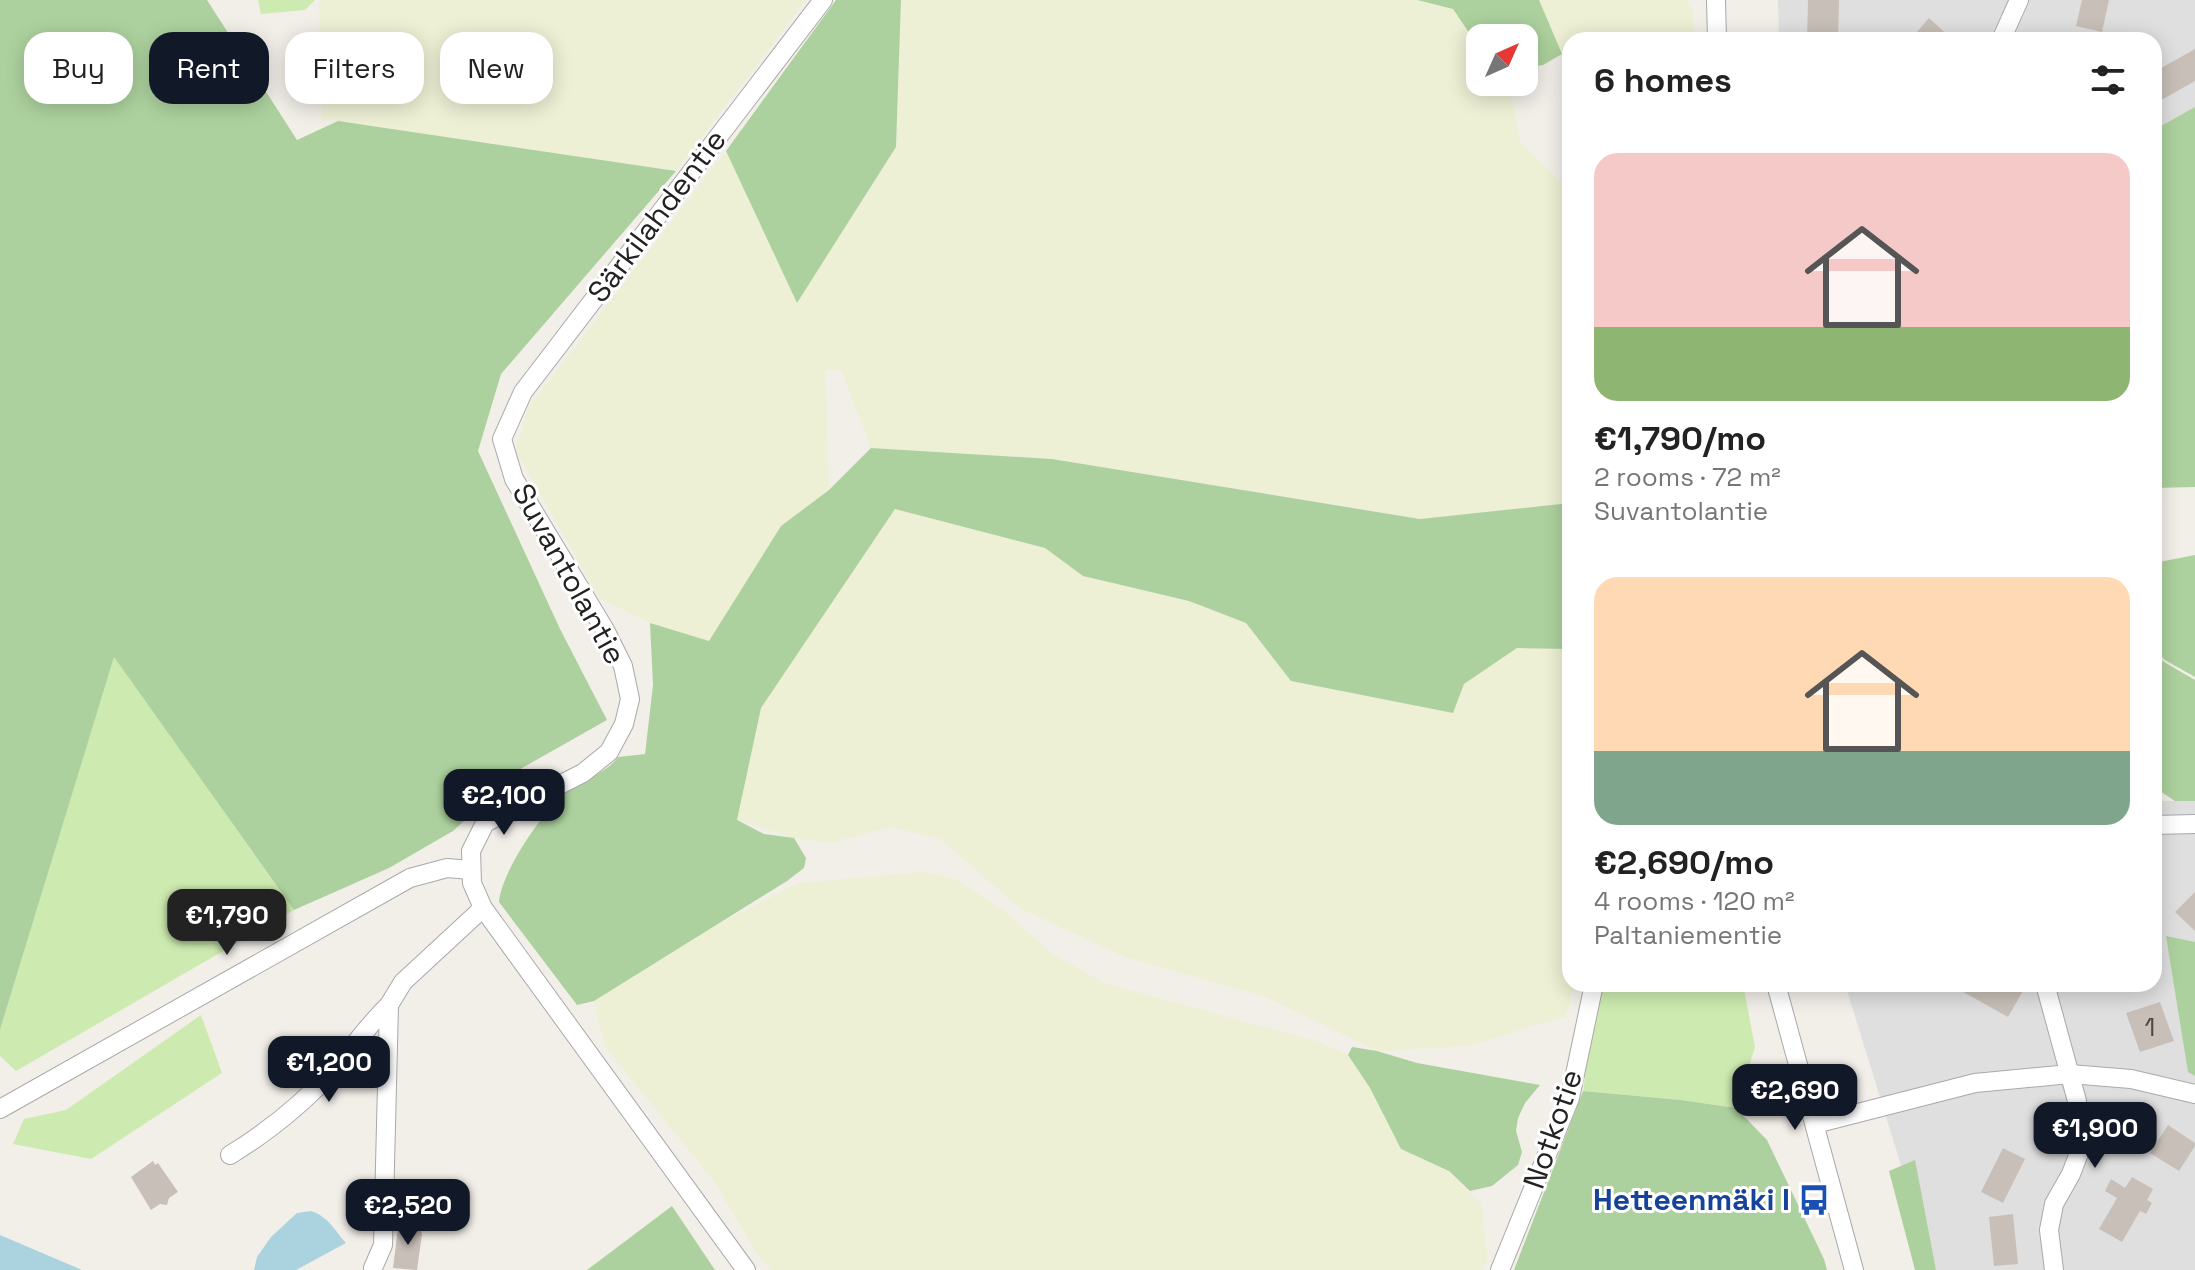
<!DOCTYPE html>
<html lang="en">
<head>
<meta charset="utf-8">
<style>
  :root { --surface:#fff; --page:#f6f6f6; --text:#222; --muted:#767676; --accent:#111827 }
  body { margin:0; font-family:"Space Grotesk",sans-serif; background:var(--page); color:var(--text); height:100vh; display:flex; flex-direction:column; font-size:30px; white-space:nowrap }
  * { box-sizing:border-box; margin:0 }
  p { font-size:26px; color:var(--muted) }
  .icon { flex:none; width:44px; height:44px; fill:none; stroke:currentColor; stroke-width:2; stroke-linecap:round; stroke-linejoin:round }
  .map { position:relative; flex:1; overflow:hidden }
  .details { position:absolute; left:1562px; top:32px; width:600px; height:960px; display:flex; flex-direction:column; background:var(--surface); border-radius:24px; box-shadow:0 4px 20px #0003 }
  .details>* { flex:none }
  .guide { position:absolute; left:24px; top:32px; width:760px; height:72px; display:flex; gap:16px }
  .needle { width:52px; rotate:45deg }
  .tools { position:absolute; left:1466px; top:24px; display:grid; gap:16px }
  .tools a { display:grid; place-items:center; width:72px; height:72px; border-radius:16px; background:var(--surface); box-shadow:0 4px 20px #0003; font-size:40px }
  .price { position:absolute; translate:-50% -68px; padding:0 18px; border-radius:16px; background:var(--accent); color:#fff; font-size:26px; line-height:52px; filter:drop-shadow(0 2px 4px #0008) }
  .price::after { content:''; position:absolute; left:50%; top:48px; width:24px; height:18px; margin-left:-12px; background:inherit; clip-path:polygon(0 0,100% 0,50% 100%) }
  .price.on { background:#222; color:#fff }
  ul { padding:0; list-style:none }
  li { display:grid; align-content:center; gap:16px; height:424px; padding:0 32px }
  li span { display:grid; place-items:center; height:248px; border-radius:24px; color:#555 }
  li>.icon { margin-inline-start:auto }
  span .icon { width:144px; height:144px; fill:#fffc; stroke-width:1 }
  li b { font-size:34px }
  h2 { display:flex; justify-content:space-between; align-items:center; height:96px; padding:0 32px; font-size:34px }
  .chip { padding:0 28px; border-radius:24px; background:var(--surface); box-shadow:0 4px 20px #0003; font-size:28px; line-height:72px }
  .chip.on { background:var(--accent); color:#fff }
  .map>svg:first-child { display:block }
</style>
</head>
<body>
<div class="map">
<svg width="2195" height="1270" viewBox="0 0 2195 1270">
  <rect width="100%" height="100%" fill="#f2efe9"/>
  <!-- residential -->
  <g fill="#e0dfdf">
    <path d="M 1778,0 L 2195,0 L 2195,130 L 2154,153 L 2154,40 L 1779,40 Z"/>
    <path d="M 2154,801 L 2195,801 L 2195,1270 L 1923,1270 L 1904,1175 L 1845,984 L 2154,984 Z"/>
  </g>
  <!-- farmland -->
  <g fill="#eef0d5">
    <path d="M 319,0 L 806,0 L 676,171 L 322,119 Z"/>
    <path d="M 901,0 L 1417,0 L 1453,9 L 1480,51 L 1480,82 L 1500,82 L 1513,102 L 1520,142 L 1570,191 L 1570,503 L 1420,519 L 1052,459 L 871,448 L 841,370 L 825,370 L 829,490 L 816,505 L 781,526 L 709,641 L 650,623 L 599,598 L 516,451 L 528,408 L 726,151 L 797,302 L 896,147 Z"/>
    <path d="M 1538,0 L 1686,0 L 1693,11 L 1694,40 L 1570,40 L 1570,79 Z"/>
    <path d="M 895,509 L 1045,548 L 1083,576 L 1189,601 L 1246,623 L 1291,681 L 1453,713 L 1464,684 L 1517,648 L 1570,649 L 1570,984 L 1574,984 L 1566,1017 L 1535,1025 L 1470,1046 L 1377,1051 L 1266,997 L 1125,957 L 1021,909 L 940,839 L 891,827 L 830,843 L 794,838 L 737,820 L 755,717 Z"/>
    <path d="M 923,872 L 955,879 L 1002,909 L 1051,953 L 1104,983 L 1320,1042 L 1348,1055 L 1370,1088 L 1401,1149 L 1449,1171 L 1481,1204 L 1488,1259 L 1482,1270 L 770,1270 L 757,1254 L 713,1180 L 605,1047 L 594,1001 L 707,930 L 798,883 Z"/>
  </g>
  <!-- grass -->
  <g fill="#cdebb0">
    <path d="M 258,0 L 315,0 L 305,10 L 261,14 Z"/>
    <path d="M 114,656 L 294,910 L 16,1071 L 0,1056 L 0,1030 Z"/>
    <path d="M 1603,984 L 1743,984 L 1755,1047 L 1736,1108 L 1681,1100 L 1583,1091 L 1590,1042 Z"/>
    <path d="M 201,1015 L 222,1073 L 91,1159 L 13,1144 L 24,1119 L 66,1110 Z"/>
  </g>
  <!-- forest -->
  <g fill="#add19e">
    <path d="M 0,0 L 207,0 L 297,140 L 338,121 L 676,171 L 501,374 L 478,451 L 560,629 L 607,720 L 522,768 L 453,831 L 389,868 L 294,910 L 114,657 L 0,1030 Z"/>
    <path d="M 836,0 L 901,0 L 896,147 L 797,303 L 726,151 Z"/>
    <path d="M 1417,0 L 1539,0 L 1562,54 L 1543,65 L 1524,68 L 1524,38 L 1480,38 L 1480,49 L 1453,9 Z"/>
    <path d="M 2195,107 L 2195,487 L 2154,488 L 2154,130 Z"/>
    <path d="M 871,448 L 1052,459 L 1420,519 L 1570,503 L 1570,649 L 1517,648 L 1464,684 L 1453,713 L 1291,681 L 1246,623 L 1189,601 L 1083,576 L 1045,548 L 895,509 L 761,708 L 737,820 L 764,834 L 794,838 L 806,858 L 804,868 L 787,881 L 594,1001 L 577,1005 L 499,902 C 502,870 545,807 572,788 C 588,777 606,773 618,757 L 645,754 L 653,685 L 650,623 L 709,641 L 781,526 L 829,490 Z"/>
    <path d="M 2195,555 L 2195,677 L 2165,660 L 2154,649 L 2154,563 Z"/>
    <path d="M 2154,652 L 2164,662 L 2195,680 L 2195,801 L 2175,801 L 2154,787 Z"/>
    <path d="M 2166,936 L 2195,942 L 2195,1076 L 2188,1072 Z"/>
    <path d="M 1352,1047 L 1377,1051 L 1417,1063 L 1540,1085 L 1525,1103 L 1518,1118 L 1516,1131 L 1522,1152 L 1518,1165 L 1492,1186 L 1470,1191 L 1449,1171 L 1401,1149 L 1370,1088 L 1348,1055 Z"/>
    <path d="M 1583,1091 L 1681,1100 L 1736,1108 L 1767,1140 L 1824,1259 L 1827,1270 L 1514,1270 Z"/>
    <path d="M 1915,1160 L 1936,1270 L 1915,1270 L 1889,1171 Z"/>
    <path d="M 672,1206 L 715,1270 L 587,1270 Z"/>
  </g>
  <!-- water -->
  <g fill="#aad3df">
    <path d="M 311,1211 C 329,1217 334,1230 346,1243 L 296,1270 L 254,1270 L 257,1257 L 271,1237 L 297,1213 Z"/>
    <path d="M 0,1235 L 82,1270 L 0,1270 Z"/>
  </g>
  <!-- building -->
  <g fill="#c7bfb8">
    <path d="M 1808,0 L 1839,0 L 1838,40 L 1807,40 Z"/>
    <path d="M 2082,0 L 2109,0 L 2102,32 L 2076,26 Z"/>
    <path d="M 1929,18 L 1953,40 L 1910,40 Z"/>
    <path d="M 2195,49 L 2195,81 L 2154,104 L 2154,72 Z"/>
    <path d="M 2195,892 L 2195,931 L 2175,912 Z"/>
    <path d="M 1949,984 L 2016,984 L 2024,989 L 2008,1017 Z"/>
    <path d="M 2160,1002 L 2174,1041 L 2140,1052 L 2126,1013 Z"/>
    <path d="M 2168,1125 L 2195,1143 L 2195,1146 L 2179,1171 L 2150,1153 Z"/>
    <path d="M 2003,1148 L 2025,1159 L 2003,1203 L 1981,1192 Z"/>
    <path d="M 153,1161 L 155,1165 L 158,1163 L 178,1192 L 169,1198 L 167,1205 L 160,1204 L 151,1210 L 131,1177 Z"/>
    <path d="M 2132,1177 L 2153,1189 L 2147,1200 L 2152,1203 L 2146,1214 L 2140,1211 L 2122,1242 L 2099,1229 L 2117,1198 L 2105,1191 L 2111,1179 L 2125,1188 Z"/>
    <path d="M 2013,1214 L 2018,1264 L 1994,1266 L 1989,1217 Z"/>
    <path d="M 419,1223 L 422,1234 L 417,1270 L 393,1268 L 398,1228 Z"/>
  </g>
  <g fill="none" stroke-linecap="round" stroke-linejoin="round">
    <defs>
      <g id="minor">
        <path d="M 1716,0 L 1717,40"/>
        <path d="M 2001,40 L 2019,0"/>
        <path d="M 2154,825 L 2195,824"/>
        <path d="M 1776,984 L 1854,1270"/>
        <path d="M 2045,984 L 2077,1101 L 2079,1153 L 2071,1174 L 2054,1204 L 2049,1230 L 2054,1270"/>
        <path d="M 0,1109 L 410,878 L 447,868 L 471,870"/>
        <path d="M 1815,1124 L 1975,1083 L 2070,1074 L 2131,1079 L 2195,1094"/>
        <path d="M 230,1155 C 269,1131 306,1101 336,1067 C 354,1046 369,1024 389,1005"/>
        <path d="M 373,1268 L 383,1245 L 389,1005 L 403,982 L 483,908"/>
        <path d="M 746,1270 L 483,908 L 472,883 L 471,851 L 485,823 L 583,773 L 609,752 L 624,724 L 630,699 L 623,666 L 605,630 L 514,479 L 502,439 L 523,392 L 823,0"/>
        <path d="M 1500,1270 L 1570,1098 L 1594,984"/>
      </g>
    </defs>
    <!-- minor casing -->
    <use href="#minor" stroke="#a9a9a9" stroke-width="20"/>
    <!-- minor -->
    <use href="#minor" stroke="#fff" stroke-width="18"/>
  </g>
  <!-- icons -->
  <defs>
    <symbol id="bus-bare" viewBox="-9 -9 18 18"><path d="M-5-6H5V4H4V6H2V4H-2V6H-4V4H-5ZM-3.5-4V0h7V-4ZM-3.5 1.2v1.5H-2V1.2ZM2 1.2v1.5H3.5V1.2Z" fill="#1a4fb4" stroke="#fff" stroke-width="2.5" paint-order="stroke"/></symbol>
  </defs>
  <g fill-rule="evenodd">
    <use href="#bus-bare" x="1792" y="1178" width="44" height="44"/>
  </g>
  <g text-anchor="middle" stroke-width="6" stroke-linejoin="round" paint-order="stroke">
    <!-- number labels -->
    <g font-size="26" fill="#4b4948">
      <text x="2150" y="1036">1</text>
    </g>
    <!-- street labels -->
    <g font-size="30" fill="#222" stroke="#fff">
      <text transform="translate(657 216) rotate(-53)" y="10">Särkilahdentie</text>
      <text transform="translate(569 574) rotate(61)" y="10">Suvantolantie</text>
      <text transform="translate(1553 1129) rotate(-71)" y="10">Notkotie</text>
    </g>
    <!-- transit labels -->
    <g font-size="30" font-weight="bold" fill="#164399" stroke="#fff" text-anchor="end">
      <text x="1790" y="1210">Hetteenmäki I</text>
    </g>
  </g>
</svg>
<div class="tools">
<a><svg class="needle" viewBox="-14 -14 28 28"><path d="M0-13l5 13h-10z" fill="#e53935"/><path d="M0 13l5-13h-10z" fill="#767676"/></svg></a>
</div>
<b class="price" style="left:504px;top:837px">€2,100</b>
<b class="price on" style="left:227px;top:957px">€1,790</b>
<b class="price" style="left:329px;top:1104px">€1,200</b>
<b class="price" style="left:1795px;top:1132px">€2,690</b>
<b class="price" style="left:2095px;top:1170px">€1,900</b>
<b class="price" style="left:408px;top:1247px">€2,520</b>
<div class="guide">
<a class="chip">Buy</a>
<a class="chip on">Rent</a>
<a class="chip">Filters</a>
<a class="chip">New</a>
</div>
<section class="details">
<h2>6 homes<svg class="icon" aria-label="filters" viewBox="0 0 24 24"><path d="M4 7h16M4 17h16"/><circle cx="9" cy="7" r="2"/><circle cx="15" cy="17" r="2"/></svg></h2>
<ul>
<li><span style="background:linear-gradient(#f6c9c9 70%,#8fb573 0)"><svg class="icon" aria-label="home" viewBox="0 0 24 24"><path d="M3 11l9-7 9 7M6 9v11h12V9"/></svg></span><div><b>€1,790/mo</b><p>2 rooms · 72 m²</p><p>Suvantolantie</p></div></li>
<li><span style="background:linear-gradient(#ffd9b3 70%,#7fa58c 0)"><svg class="icon" aria-label="home" viewBox="0 0 24 24"><path d="M3 11l9-7 9 7M6 9v11h12V9"/></svg></span><div><b>€2,690/mo</b><p>4 rooms · 120 m²</p><p>Paltaniementie</p></div></li>
</ul>
</section>
</div>
</body>
</html>
